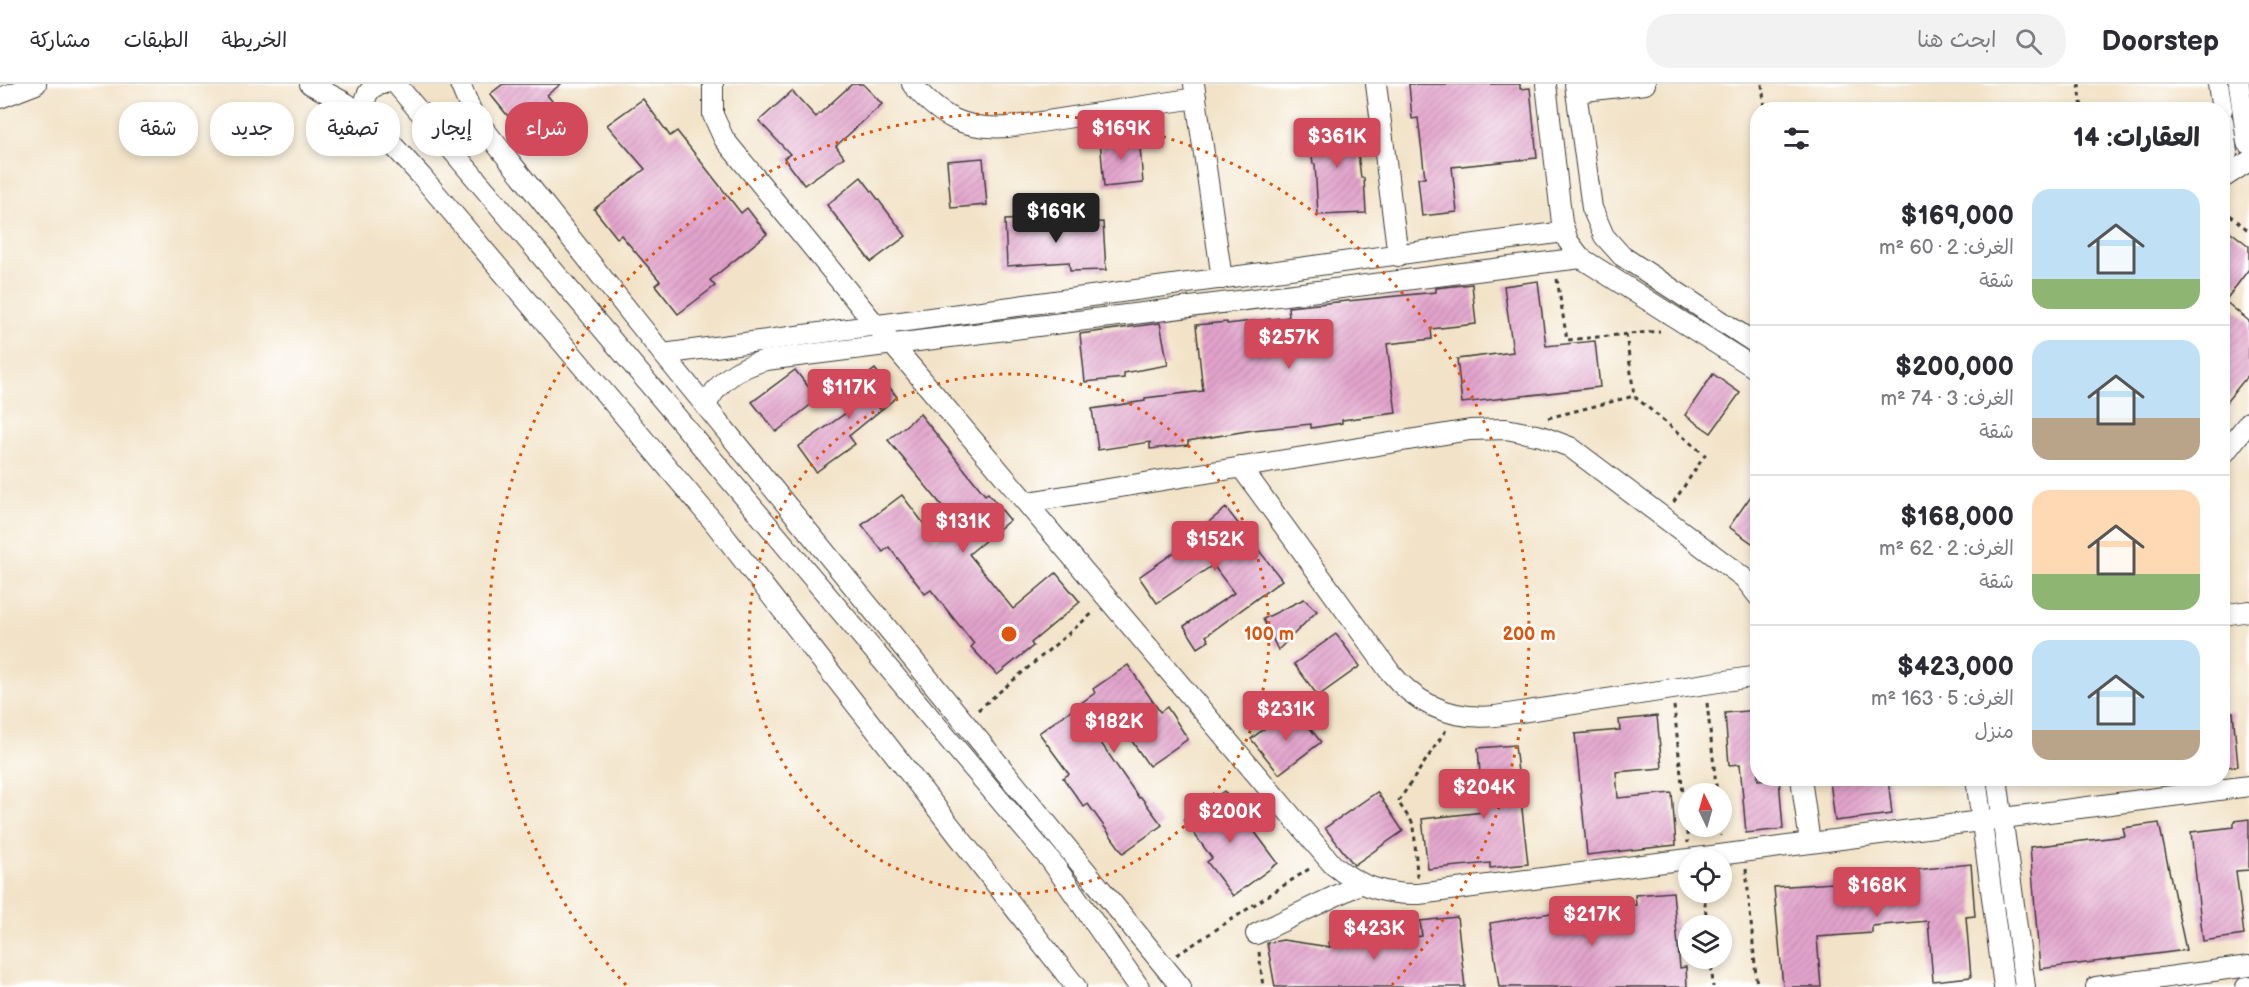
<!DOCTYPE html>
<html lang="ar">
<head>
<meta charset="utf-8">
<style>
  :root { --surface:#fff; --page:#f2f2f3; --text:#2b2b33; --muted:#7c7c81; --line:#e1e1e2; --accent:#d1495b }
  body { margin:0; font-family:"Balsamiq Sans","Playpen Sans Arabic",sans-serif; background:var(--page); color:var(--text); direction:rtl; height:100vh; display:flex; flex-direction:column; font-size:22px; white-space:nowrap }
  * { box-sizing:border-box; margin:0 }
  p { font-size:20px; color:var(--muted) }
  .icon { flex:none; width:33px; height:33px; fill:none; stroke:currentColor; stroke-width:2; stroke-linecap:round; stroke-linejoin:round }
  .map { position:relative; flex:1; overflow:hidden; direction:ltr }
  .side { position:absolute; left:1750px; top:18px; width:480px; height:684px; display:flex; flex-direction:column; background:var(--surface); border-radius:24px; box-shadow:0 3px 9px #0003; direction:rtl }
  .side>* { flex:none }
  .banner { position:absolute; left:18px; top:18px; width:570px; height:54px; direction:rtl; display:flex; gap:12px }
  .needle { width:39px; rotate:355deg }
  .fabs { position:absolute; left:1678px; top:699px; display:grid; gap:12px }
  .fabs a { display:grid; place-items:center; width:54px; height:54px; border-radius:50%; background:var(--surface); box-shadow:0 3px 9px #0003; font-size:30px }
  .price { position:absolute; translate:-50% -51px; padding:0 14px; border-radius:6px; background:var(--accent); color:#fff; font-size:20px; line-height:39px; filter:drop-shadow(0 2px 3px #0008) }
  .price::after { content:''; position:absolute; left:50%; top:36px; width:18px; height:14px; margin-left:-9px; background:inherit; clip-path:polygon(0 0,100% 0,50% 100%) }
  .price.on { background:#222; color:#fff }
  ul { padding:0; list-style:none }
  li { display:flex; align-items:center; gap:18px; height:150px; padding:0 30px }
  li+li { border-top:2px solid var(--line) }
  li span { display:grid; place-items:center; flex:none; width:168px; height:120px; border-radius:18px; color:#555 }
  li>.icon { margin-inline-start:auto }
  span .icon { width:72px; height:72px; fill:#fffc; stroke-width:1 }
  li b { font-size:26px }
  h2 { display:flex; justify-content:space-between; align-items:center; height:72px; padding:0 30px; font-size:26px }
  .tag { padding:0 21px; border-radius:24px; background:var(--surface); box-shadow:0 3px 9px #0003; font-size:21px; line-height:54px }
  .tag.on { background:var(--accent); color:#fff }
  header { display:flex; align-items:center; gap:36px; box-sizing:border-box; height:84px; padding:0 30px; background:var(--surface); border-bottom:2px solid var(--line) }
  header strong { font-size:28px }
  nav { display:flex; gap:33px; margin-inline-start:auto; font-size:21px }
  .search { width:420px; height:54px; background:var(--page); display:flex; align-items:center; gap:15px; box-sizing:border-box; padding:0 21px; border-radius:24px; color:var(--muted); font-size:22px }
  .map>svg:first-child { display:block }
</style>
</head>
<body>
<header>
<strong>Doorstep</strong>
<div class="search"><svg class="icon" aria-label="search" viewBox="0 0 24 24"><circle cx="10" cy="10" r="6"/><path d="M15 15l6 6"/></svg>ابحث هنا</div>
<nav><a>الخريطة</a><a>الطبقات</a><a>مشاركة</a></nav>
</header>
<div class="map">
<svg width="2249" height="903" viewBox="0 0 2249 903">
  <defs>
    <pattern id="building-hatch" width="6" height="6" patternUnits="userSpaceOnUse" patternTransform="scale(1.5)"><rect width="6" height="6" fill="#e2a3cb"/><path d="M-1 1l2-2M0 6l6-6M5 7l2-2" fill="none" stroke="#c18cae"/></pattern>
  </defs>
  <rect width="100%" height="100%" fill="#fff"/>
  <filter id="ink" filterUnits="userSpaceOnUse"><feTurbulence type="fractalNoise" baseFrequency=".0167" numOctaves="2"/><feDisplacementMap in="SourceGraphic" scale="12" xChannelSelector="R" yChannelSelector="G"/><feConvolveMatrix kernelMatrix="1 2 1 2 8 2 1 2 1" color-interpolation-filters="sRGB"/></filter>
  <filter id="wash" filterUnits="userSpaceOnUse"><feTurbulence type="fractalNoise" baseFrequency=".008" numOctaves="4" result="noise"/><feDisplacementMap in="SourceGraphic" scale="24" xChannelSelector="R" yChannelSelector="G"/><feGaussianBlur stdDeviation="1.35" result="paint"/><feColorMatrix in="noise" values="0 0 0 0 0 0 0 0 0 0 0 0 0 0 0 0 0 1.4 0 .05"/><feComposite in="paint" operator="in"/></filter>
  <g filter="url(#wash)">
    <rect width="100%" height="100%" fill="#f2e3c8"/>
    <g id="blocks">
      <!-- building -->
      <g fill="url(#building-hatch)">
        <path d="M 503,0 L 561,0 L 547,11 L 572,41 L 538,69 L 490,10 Z"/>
        <path d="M 852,0 L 863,0 L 882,20 L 836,62 L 844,73 L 804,101 L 784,74 L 790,70 L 759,37 L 792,7 L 816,33 Z"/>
        <path d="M 1409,0 L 1520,0 L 1520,5 L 1530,4 L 1537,74 L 1452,83 L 1457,128 L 1422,132 L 1418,94 L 1425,94 L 1418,34 L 1412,35 Z"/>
        <path d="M 643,15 L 670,52 L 677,47 L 741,129 L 747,124 L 767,150 L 710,196 L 715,202 L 678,230 L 655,201 L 660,197 L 621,151 L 617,154 L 594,125 L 645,85 L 607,41 Z"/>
        <path d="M 1354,37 L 1361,94 L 1364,94 L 1366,129 L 1318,131 L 1315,80 L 1313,80 L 1308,42 Z"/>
        <path d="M 1139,52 L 1143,99 L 1104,103 L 1100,55 Z"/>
        <path d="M 983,74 L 987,121 L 951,124 L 947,77 Z"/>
        <path d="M 861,93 L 906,152 L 871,178 L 827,121 Z"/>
        <path d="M 1042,134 L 1042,141 L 1103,138 L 1106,186 L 1070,187 L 1069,178 L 1007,182 L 1005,136 Z"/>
        <path d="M 2223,142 L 2249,162 L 2249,185 L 2225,217 L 2249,237 L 2249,290 L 2223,322 Z"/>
        <path d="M 1538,197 L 1546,262 L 1595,257 L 1600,303 L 1462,319 L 1457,275 L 1513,268 L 1504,202 Z"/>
        <path d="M 1472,200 L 1476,240 L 1431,245 L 1432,255 L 1387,260 L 1396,329 L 1342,336 L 1342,339 L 1311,344 L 1311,340 L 1253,346 L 1188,357 L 1188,361 L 1150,365 L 1150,358 L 1098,366 L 1092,325 L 1145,317 L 1145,314 L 1203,307 L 1196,241 L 1227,238 L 1227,240 L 1289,233 L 1288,223 L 1436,208 L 1436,204 Z"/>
        <path d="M 1160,239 L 1168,281 L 1124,289 L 1124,294 L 1085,298 L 1080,250 Z"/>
        <path d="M 875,285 L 897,313 L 849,352 L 855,360 L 816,388 L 798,363 L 850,326 L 840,312 Z"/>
        <path d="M 795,286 L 818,315 L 776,348 L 752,318 Z"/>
        <path d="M 1713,290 L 1740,309 L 1711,349 L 1685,331 Z"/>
        <path d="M 920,330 L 985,411 L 988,409 L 1010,436 L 969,470 L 1013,525 L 1056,489 L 1080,518 L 1031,559 L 1033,562 L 997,591 L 971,563 L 974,560 L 931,506 L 925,510 L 889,463 L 883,468 L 862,441 L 902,411 L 936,456 L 957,440 L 888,356 Z"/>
        <path d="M 1758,402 L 1758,463 L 1729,443 Z"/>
        <path d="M 1226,424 L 1282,496 L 1206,552 L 1209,557 L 1198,564 L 1184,542 L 1234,509 L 1213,481 L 1157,519 L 1139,493 L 1196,453 L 1194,450 Z"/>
        <path d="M 1304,515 L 1317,527 L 1278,566 L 1263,535 Z"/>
        <path d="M 1336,550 L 1360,582 L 1318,612 L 1294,580 Z"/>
        <path d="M 1128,581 L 1160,628 L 1167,623 L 1188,655 L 1149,682 L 1114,631 L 1092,646 L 1139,714 L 1141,713 L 1162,741 L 1123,769 L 1088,720 L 1084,723 L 1063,694 L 1069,690 L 1039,649 L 1095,609 L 1093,605 Z"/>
        <path d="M 1758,626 L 1758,696 L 1779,694 L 1783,745 L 1746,749 L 1740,680 L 1729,681 L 1725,629 Z"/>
        <path d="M 1296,627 L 1321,658 L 1279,690 L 1251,655 L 1273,638 L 1276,642 Z"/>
        <path d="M 2223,628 L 2233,628 L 2238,682 L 2223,683 Z"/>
        <path d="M 1657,632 L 1662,684 L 1616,688 L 1618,714 L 1672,709 L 1676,761 L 1587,771 L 1575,650 L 1620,646 L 1619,636 Z"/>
        <path d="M 1515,661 L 1528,780 L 1490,784 L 1490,779 L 1428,785 L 1422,735 L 1483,728 L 1478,664 Z"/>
        <path d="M 1850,694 L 1888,694 L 1892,730 L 1835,737 L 1830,697 Z"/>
        <path d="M 1224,707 L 1278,779 L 1233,812 L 1207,778 L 1212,774 L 1184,736 Z"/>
        <path d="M 1377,708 L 1403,747 L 1354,781 L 1325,744 Z"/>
        <path d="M 2249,735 L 2249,786 L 2236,787 L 2244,851 L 2203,857 L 2191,748 L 2234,743 L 2234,737 Z"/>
        <path d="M 2159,739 L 2186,866 L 2040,885 L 2030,763 L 2125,752 L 2123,744 Z"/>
        <path d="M 1971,780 L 1975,832 L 1966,833 L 1971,893 L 1933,897 L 1928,837 L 1872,842 L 1872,849 L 1817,853 L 1821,903 L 1783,903 L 1774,803 L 1878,796 L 1878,790 Z"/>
        <path d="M 1673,808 L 1680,884 L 1686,883 L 1687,903 L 1499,903 L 1490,839 L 1576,825 L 1636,821 L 1635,811 Z"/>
        <path d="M 1457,833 L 1465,903 L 1275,903 L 1267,859 L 1283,856 L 1330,863 L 1329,858 L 1370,854 L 1370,859 L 1422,852 L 1420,837 Z"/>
      </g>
    </g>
  </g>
  <g filter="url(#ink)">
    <use href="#blocks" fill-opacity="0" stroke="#3c3a36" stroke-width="1.5"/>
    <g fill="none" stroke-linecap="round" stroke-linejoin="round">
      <defs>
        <g id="minor">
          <path d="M 310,0 L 346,19 L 368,34 L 423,94 L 712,436 L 1076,903"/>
          <path d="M 396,0 L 1052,778 L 1139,903"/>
          <path d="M 460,0 L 473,31 L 663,270 L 1181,903"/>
          <path d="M 713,0 L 713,31 L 724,55 L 875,240 L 1333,781 C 1359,802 1385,811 1419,810 L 2249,702"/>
          <path d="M 912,0 C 940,33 964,46 1008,43 L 1196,14"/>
          <path d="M 1194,0 L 1222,195"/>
          <path d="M 1376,0 L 1398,172"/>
          <path d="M 1546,0 L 1562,139 L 1568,157 L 1581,174 L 1758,286"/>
          <path d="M 1575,0 L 1592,124 L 1604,152 L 1622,172 L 1758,261"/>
          <path d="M 2218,0 L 2222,26"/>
          <path d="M 2239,0 L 2247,59"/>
          <path d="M 1576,8 L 1645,0"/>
          <path d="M 0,14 L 36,0"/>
          <path d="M 368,34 C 362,19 365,3 383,0"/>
          <path d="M 2223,37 L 2227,69"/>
          <path d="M 2223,94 L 2249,77"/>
          <path d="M 663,270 L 1564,148"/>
          <path d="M 706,322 C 717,297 740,283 766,276 L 1581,174"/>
          <path d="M 2223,371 L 2249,338"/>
          <path d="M 1241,383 L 1390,588 C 1417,621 1452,636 1495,632 L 1758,592"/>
          <path d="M 1028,418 L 1470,346 L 1506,345 L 1541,352 L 1570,363 L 1744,494 L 1758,512"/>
          <path d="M 2223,531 L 2249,527"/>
          <path d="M 1801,694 L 1810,759"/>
          <path d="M 1976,694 L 2004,903"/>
          <path d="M 1997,694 L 2025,903"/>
          <path d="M 1256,850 L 1360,800"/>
          <path d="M 2096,903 L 2249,882"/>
          <path d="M 2246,903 L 2249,903"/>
        </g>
      </defs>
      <!-- minor casing -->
      <use href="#minor" stroke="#3c3a36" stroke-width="22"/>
      <!-- path -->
      <g stroke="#3c3a36" stroke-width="3" stroke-dasharray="4.5 4.5" stroke-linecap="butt">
        <path d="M 1762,0 L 1765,26"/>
        <path d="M 2079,0 L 2082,26"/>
        <path d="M 2223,125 L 2249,147"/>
        <path d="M 1557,195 L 1567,256 L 1660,247"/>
        <path d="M 1626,250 L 1634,312 L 1705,371 L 1673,419"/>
        <path d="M 1548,334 L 1634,312"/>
        <path d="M 1707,619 L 1717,710"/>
        <path d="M 1674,622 L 1688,759"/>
        <path d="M 978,626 L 1094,528"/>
        <path d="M 1720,742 L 1721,752"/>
        <path d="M 1746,785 L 1757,903"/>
        <path d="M 1417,793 L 1414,741 L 1398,718 L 1446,646"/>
        <path d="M 1704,808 L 1707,842"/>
        <path d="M 1259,868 L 1263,903"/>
        <path d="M 1177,871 L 1312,783"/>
        <path d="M 1711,874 L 1713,903"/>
      </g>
      <!-- minor -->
      <use href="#minor" stroke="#fff" stroke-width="20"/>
    </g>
  </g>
  <!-- distance rings -->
  <g fill="none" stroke="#de560d" stroke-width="3" stroke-dasharray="3 6">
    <circle cx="1009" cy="550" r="260"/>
    <path d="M626 901A520 520 0 1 1 1392 901"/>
  </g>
  <circle cx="1009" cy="550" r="9" fill="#de560d" stroke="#fff" stroke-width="3"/>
  <g font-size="18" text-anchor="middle" font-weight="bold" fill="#de560d" stroke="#fff" stroke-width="5" stroke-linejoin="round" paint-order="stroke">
    <text x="1269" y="556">100 m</text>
    <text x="1529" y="556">200 m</text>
  </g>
</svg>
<div class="fabs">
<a><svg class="needle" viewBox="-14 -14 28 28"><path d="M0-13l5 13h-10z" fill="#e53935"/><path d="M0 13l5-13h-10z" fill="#7c7c81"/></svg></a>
<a><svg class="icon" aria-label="locate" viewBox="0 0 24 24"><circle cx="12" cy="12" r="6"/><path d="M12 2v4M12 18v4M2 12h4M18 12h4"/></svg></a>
<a><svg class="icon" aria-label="layers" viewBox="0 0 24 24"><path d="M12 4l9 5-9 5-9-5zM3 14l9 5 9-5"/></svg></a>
</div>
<b class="price" style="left:1121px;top:77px">$169K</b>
<b class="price" style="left:1337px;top:85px">$361K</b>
<b class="price on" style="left:1056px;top:160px">$169K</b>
<b class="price" style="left:1289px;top:286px">$257K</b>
<b class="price" style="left:849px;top:336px">$117K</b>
<b class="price" style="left:963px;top:470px">$131K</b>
<b class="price" style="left:1215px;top:488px">$152K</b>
<b class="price" style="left:1286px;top:658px">$231K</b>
<b class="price" style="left:1114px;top:670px">$182K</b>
<b class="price" style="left:1484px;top:736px">$204K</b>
<b class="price" style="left:1230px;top:760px">$200K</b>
<b class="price" style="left:1877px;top:834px">$168K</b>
<b class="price" style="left:1592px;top:863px">$217K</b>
<b class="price" style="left:1374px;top:877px">$423K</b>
<div class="banner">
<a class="tag on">شراء</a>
<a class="tag">إيجار</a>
<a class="tag">تصفية</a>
<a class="tag">جديد</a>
<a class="tag">شقة</a>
</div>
<section class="side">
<h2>العقارات: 14<svg class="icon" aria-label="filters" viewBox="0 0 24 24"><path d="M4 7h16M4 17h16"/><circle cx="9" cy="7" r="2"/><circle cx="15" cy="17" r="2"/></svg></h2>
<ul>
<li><span style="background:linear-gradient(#bfe0f5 75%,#8fb573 0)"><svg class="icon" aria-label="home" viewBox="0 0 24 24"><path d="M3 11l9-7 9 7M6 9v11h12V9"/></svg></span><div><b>$169,000</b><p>الغرف: 2 · 60 m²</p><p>شقة</p></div></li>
<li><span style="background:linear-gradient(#bfe0f5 65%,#b9a48a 0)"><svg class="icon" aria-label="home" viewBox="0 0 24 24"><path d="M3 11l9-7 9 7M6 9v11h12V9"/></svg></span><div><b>$200,000</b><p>الغرف: 3 · 74 m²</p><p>شقة</p></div></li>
<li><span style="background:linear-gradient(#ffd9b3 70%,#8fb573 0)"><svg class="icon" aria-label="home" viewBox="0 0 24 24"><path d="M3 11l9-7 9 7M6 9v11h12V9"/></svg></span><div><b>$168,000</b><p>الغرف: 2 · 62 m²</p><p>شقة</p></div></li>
<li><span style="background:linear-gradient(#bfe0f5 75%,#b9a48a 0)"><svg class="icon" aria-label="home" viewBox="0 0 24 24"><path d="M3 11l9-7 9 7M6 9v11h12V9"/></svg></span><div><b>$423,000</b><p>الغرف: 5 · 163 m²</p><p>منزل</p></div></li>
</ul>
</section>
</div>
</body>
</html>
